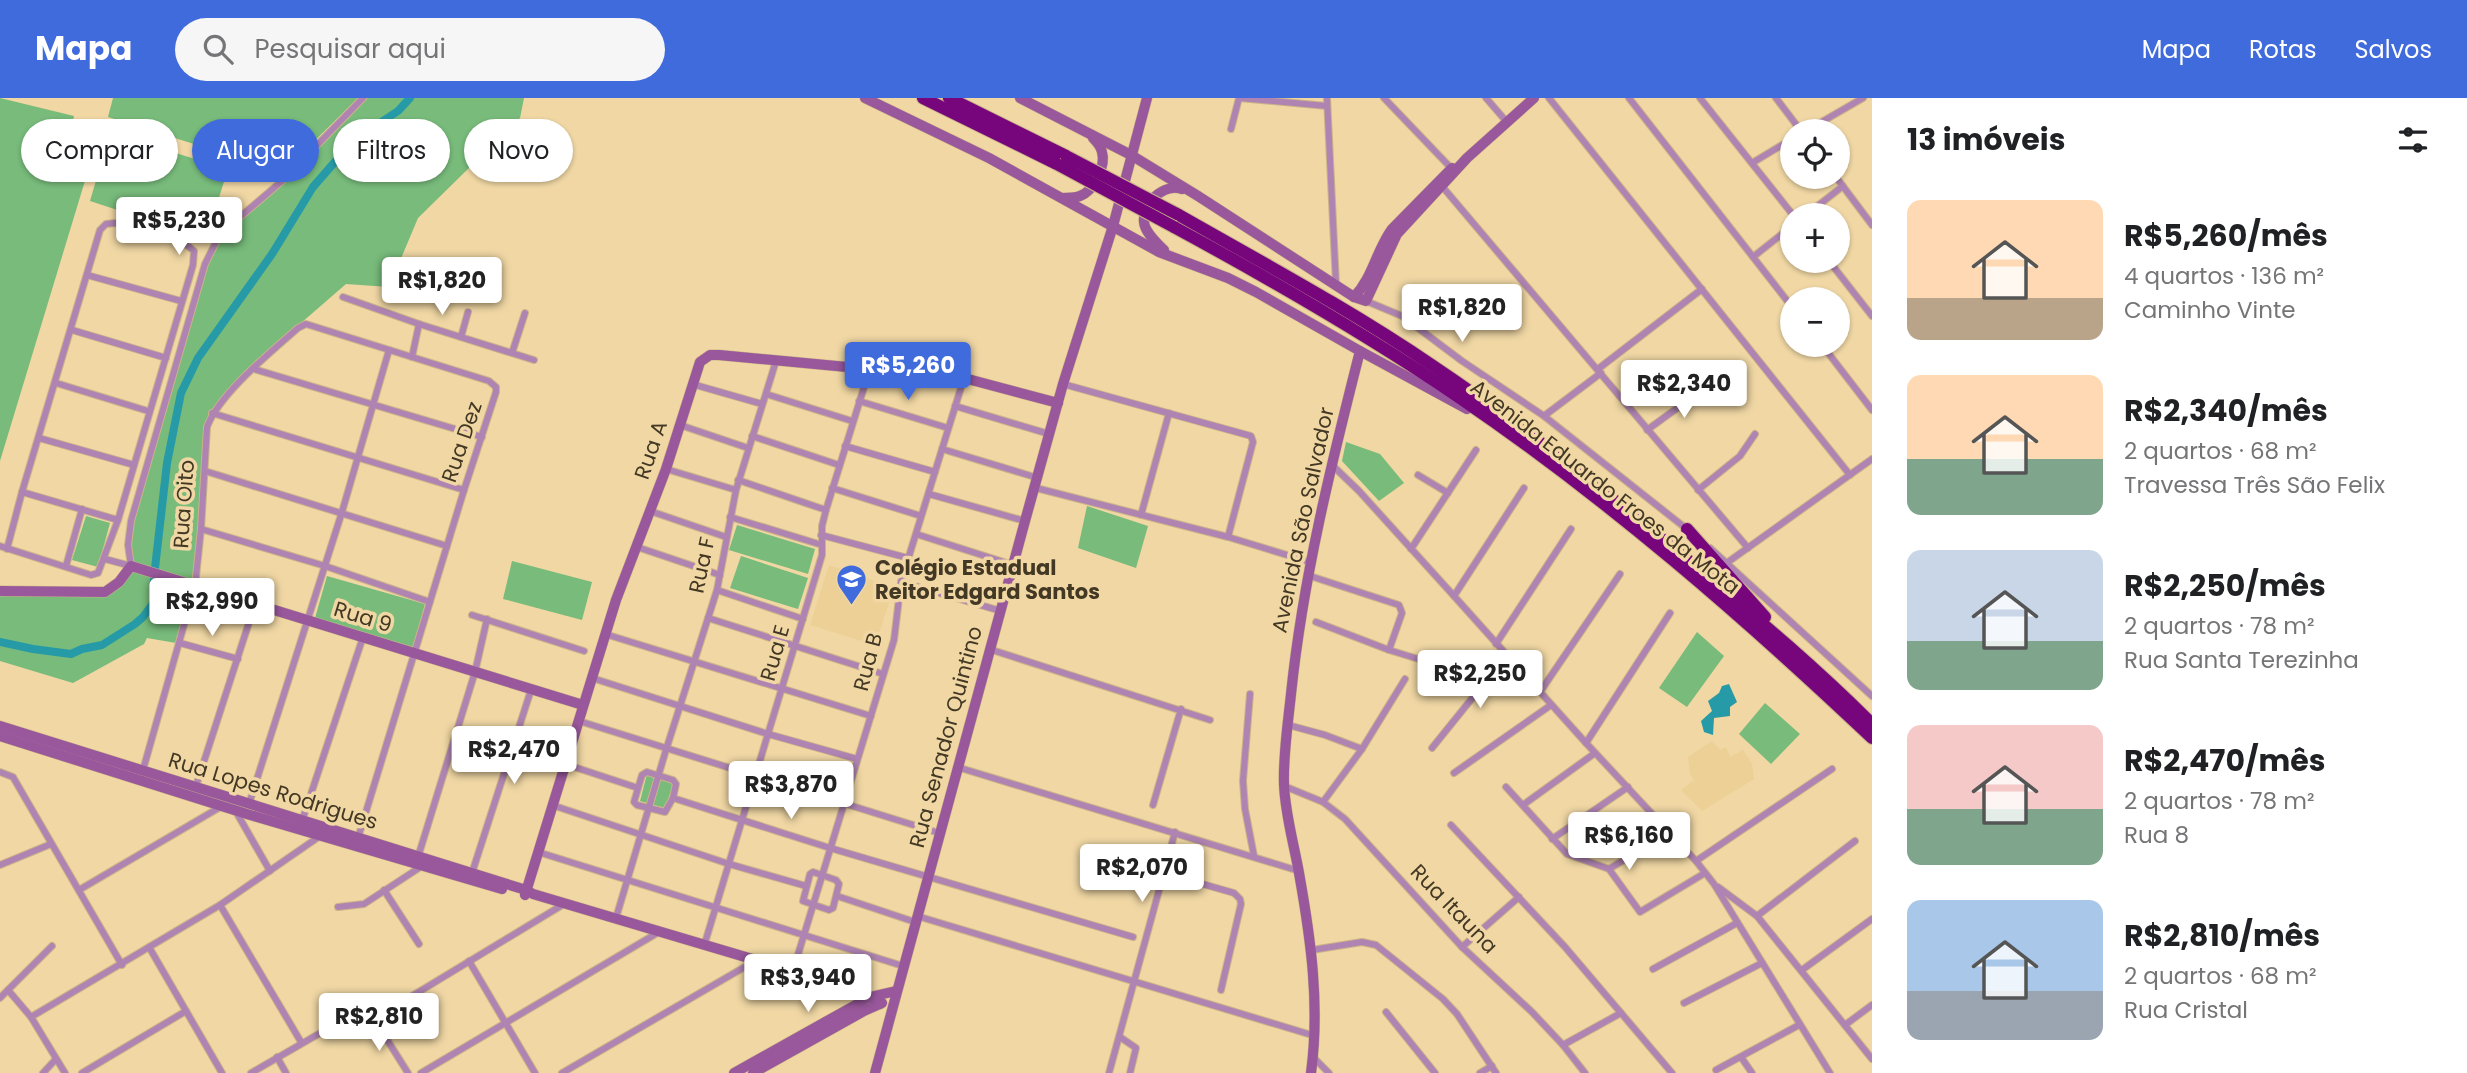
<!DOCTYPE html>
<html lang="pt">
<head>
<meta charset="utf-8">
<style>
  :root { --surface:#fff; --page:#f6f6f6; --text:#202124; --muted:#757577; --accent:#406bdc }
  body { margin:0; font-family:Poppins,sans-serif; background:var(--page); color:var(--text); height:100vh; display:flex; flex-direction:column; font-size:26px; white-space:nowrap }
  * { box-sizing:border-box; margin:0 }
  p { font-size:23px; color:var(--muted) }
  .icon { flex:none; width:38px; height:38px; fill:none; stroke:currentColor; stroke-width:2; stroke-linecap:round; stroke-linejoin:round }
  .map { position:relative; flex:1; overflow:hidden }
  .details { display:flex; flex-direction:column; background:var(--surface); width:595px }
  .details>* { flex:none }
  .guide { position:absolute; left:21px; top:21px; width:665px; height:63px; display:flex; gap:14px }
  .tools { position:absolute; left:1780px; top:21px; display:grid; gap:14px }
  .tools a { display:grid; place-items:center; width:70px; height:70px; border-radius:50%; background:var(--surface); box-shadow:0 2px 5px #0004; font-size:35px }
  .price { position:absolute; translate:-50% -60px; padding:0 16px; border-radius:7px; background:#fff; color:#222; font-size:23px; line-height:46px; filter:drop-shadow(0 2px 4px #0008) }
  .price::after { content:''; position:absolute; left:50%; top:42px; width:21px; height:16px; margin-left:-10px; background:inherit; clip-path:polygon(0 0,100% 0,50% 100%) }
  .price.current { background:var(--accent); color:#fff }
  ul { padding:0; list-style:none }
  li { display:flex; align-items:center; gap:21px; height:175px; padding:0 35px }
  li span { display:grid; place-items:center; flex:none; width:196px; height:140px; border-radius:14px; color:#555 }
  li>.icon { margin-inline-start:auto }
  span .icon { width:84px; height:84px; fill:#fffc; stroke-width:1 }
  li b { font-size:30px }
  h2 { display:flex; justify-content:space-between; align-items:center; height:84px; padding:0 35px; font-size:30px }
  .pill { padding:0 24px; border-radius:32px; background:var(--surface); box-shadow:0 2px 5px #0004; font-size:24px; line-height:63px }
  .pill.current { background:var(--accent); color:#fff }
  header { display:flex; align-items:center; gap:42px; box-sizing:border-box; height:98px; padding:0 35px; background:var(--accent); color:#fff }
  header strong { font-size:33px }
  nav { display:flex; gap:38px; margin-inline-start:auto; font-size:24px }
  .search { width:490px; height:63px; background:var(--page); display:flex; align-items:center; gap:18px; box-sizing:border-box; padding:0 24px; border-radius:38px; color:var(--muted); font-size:26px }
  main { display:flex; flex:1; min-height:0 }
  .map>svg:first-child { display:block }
</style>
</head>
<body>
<header>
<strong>Mapa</strong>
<div class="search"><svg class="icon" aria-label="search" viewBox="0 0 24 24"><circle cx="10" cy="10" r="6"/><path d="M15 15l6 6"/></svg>Pesquisar aqui</div>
<nav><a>Mapa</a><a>Rotas</a><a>Salvos</a></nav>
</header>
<main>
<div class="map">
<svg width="1872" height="975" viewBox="0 0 1872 975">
  <rect width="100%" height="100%" fill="#f0d7a4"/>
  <!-- built -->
  <g fill="#ecd095">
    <path d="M 829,467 L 894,490 L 875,547 L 810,527 Z"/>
    <path d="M 1712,643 L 1720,652 L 1726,649 L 1730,659 L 1743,652 L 1752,666 L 1754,681 L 1702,713 L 1681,692 L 1694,682 L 1690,676 L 1688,659 Z"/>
  </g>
  <!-- green -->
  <g fill="#78bb7b">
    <path d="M 0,0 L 74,18 L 70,35 L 86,45 L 94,53 L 0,363 Z"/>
    <path d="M 113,0 L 358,0 L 283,74 L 108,19 Z"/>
    <path d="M 365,0 L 524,0 L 520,20 L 418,120 L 389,189 L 346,186 L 301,225 L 212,315 L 208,329 L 202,431 L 182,546 L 147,540 L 144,546 L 73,585 L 0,563 L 0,489 L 103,493 L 131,468 L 127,447 L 206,166 L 218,142 L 296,71 Z"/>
    <path d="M 110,35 L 228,71 L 206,141 L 90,103 Z"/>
    <path d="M 1346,344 L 1380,356 L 1404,385 L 1379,403 L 1342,363 Z"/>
    <path d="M 1087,408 L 1148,428 L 1136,470 L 1078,450 Z"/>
    <path d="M 86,418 L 110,425 L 98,469 L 72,462 Z"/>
    <path d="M 737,427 L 815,451 L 808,476 L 729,452 Z"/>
    <path d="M 741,458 L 808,480 L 798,511 L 730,490 Z"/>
    <path d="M 512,463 L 592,484 L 582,522 L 503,501 Z"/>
    <path d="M 327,478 L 425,506 L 413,549 L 315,520 Z"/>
    <path d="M 1697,534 L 1724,558 L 1687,609 L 1659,590 Z"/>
    <path d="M 1765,605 L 1800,636 L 1771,666 L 1739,636 Z"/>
    <path d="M 647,676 L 674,685 L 665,710 L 640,703 Z"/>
  </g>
  <!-- water -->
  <path fill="#269ba7" d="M 1729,586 L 1737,604 L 1730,609 L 1730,618 L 1714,620 L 1713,637 L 1704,634 L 1701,623 L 1712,613 L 1708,603 L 1719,595 L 1722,588 Z"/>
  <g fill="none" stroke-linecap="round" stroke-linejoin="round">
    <!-- canal -->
    <g stroke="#269ba7" stroke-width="8">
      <path d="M 155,470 L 167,365 L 181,295 L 198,260 L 272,156 L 313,89 L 354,42 L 398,13 L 410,0"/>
      <path d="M 0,544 L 33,551 L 71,556 L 82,551 L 102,547 L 135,526 L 143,519 L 154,504 L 154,482"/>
    </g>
    <defs>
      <g id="street">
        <path d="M 1239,0 L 1327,8"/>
        <path d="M 1327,0 L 1336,186"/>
        <path d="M 1384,0 L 1452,71"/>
        <path d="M 1486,0 L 1506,23"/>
        <path d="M 1549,0 L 1850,377"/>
        <path d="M 1629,0 L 1792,209"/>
        <path d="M 1700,0 L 1793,117"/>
        <path d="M 1776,0 L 1801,33"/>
        <path d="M 1231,31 L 1239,0"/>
        <path d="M 1806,33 L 1863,0"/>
        <path d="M 1752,65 L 1792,41"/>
        <path d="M 1836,79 L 1872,127"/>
        <path d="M 1441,87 L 1748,450"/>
        <path d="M 1806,117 L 1843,88"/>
        <path d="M 1753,159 L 1792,128"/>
        <path d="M 1829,163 L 1872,218"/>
        <path d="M 87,177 L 181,203"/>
        <path d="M 343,199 L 419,226 L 534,262"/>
        <path d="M 1366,203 L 1402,218 L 1462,263 L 1544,318 L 1688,432"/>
        <path d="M 72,232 L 166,260"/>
        <path d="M 461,239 L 468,214"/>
        <path d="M 1822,247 L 1872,312"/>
        <path d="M 512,255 L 525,215"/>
        <path d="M 412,259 L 419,226"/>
        <path d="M 254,271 L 482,339"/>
        <path d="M 1598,271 L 1702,191"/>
        <path d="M 56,285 L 148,313"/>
        <path d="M 692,286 L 762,306"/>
        <path d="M 1063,286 L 1251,338 L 1253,344 L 1228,439"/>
        <path d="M 766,296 L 852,323"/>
        <path d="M 859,303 L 948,330"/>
        <path d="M 955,308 L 1049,336"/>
        <path d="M 212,315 L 464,392"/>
        <path d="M 1544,318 L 1601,275"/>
        <path d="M 680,327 L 748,350"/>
        <path d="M 1647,332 L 1705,290"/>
        <path d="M 752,338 L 839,367"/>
        <path d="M 39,340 L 134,367"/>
        <path d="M 845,348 L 935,374"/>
        <path d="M 942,351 L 1038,380"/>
        <path d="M 1331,366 L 1359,393 L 1454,498"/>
        <path d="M 666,371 L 736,392"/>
        <path d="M 205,373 L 447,448"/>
        <path d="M 1418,377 L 1448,395"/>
        <path d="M 738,382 L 826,412"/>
        <path d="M 832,390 L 921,418"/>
        <path d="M 1036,390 L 1228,439 L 1310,464"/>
        <path d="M 1524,390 L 1454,498 L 1586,645 L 1696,763 L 1714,786 L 1830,975"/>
        <path d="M 1698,392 L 1740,358 L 1755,336"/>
        <path d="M 22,394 L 118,422"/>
        <path d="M 929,396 L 1025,423"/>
        <path d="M 650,413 L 726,439"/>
        <path d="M 1141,417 L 1169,315"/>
        <path d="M 730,419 L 822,447"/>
        <path d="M 201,431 L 325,468 L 430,504"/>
        <path d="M 916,436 L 1013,467"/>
        <path d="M 821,437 L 908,460"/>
        <path d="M 0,448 L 91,477 L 98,475 L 118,422 L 193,167 L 194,153 C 178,137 137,131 115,125 L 106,126 L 100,132 L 22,394 L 7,451"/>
        <path d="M 637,449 L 720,477"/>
        <path d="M 1710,450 L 1872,598"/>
        <path d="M 1411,451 L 1476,352"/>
        <path d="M 105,461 L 131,468 L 128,447 L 131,423 L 205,166 L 217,142 L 233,125 L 282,83 L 363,0"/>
        <path d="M 1728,464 L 1872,361"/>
        <path d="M 66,468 L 82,411"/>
        <path d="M 1307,477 L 1399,507 L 1402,515 L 1389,552"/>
        <path d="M 901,484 L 1001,513"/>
        <path d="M 717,492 L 803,521"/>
        <path d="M 472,517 L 584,553"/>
        <path d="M 708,520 L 883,576"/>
        <path d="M 1316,524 L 1389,552 L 1454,572"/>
        <path d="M 605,536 L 871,618"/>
        <path d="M 180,545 L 238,561"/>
        <path d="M 1496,546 L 1571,431"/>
        <path d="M 989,551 L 1210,622"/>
        <path d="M 592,580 L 768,636 L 857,661"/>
        <path d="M 1540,594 L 1620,476"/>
        <path d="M 1250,596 L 1243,683 L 1245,711 L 1254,758"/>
        <path d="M 579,623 L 939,735"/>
        <path d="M 1288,627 L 1325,637 L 1362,651"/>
        <path d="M 1586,645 L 1670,515"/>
        <path d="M 1432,650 L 1507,557"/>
        <path d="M 565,666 L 638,690"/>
        <path d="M 957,669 L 1299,773"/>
        <path d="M 143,672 L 195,488 L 201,431 L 207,329 C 219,296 271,254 298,230 L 306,226 L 489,283 L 496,289 L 496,294 L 464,392 L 358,740"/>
        <path d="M 0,674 L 13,679 L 122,867"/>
        <path d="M 647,674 L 673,682 L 676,686 L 673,700 L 665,714 L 637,707 L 634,704 L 642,677 Z"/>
        <path d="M 1454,675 L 1551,607"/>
        <path d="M 196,688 L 255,506"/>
        <path d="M 1284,688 L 1323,704 L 1345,721 L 1462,849 L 1532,914 L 1563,947 L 1585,975"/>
        <path d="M 1506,689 L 1567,756 L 1609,771 L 1640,814 L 1705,775"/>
        <path d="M 673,700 L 830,750 L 1133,839"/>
        <path d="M 1323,704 L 1362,651 L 1405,581"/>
        <path d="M 249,706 L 342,414 L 389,252"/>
        <path d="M 552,707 L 729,766 L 806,788"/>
        <path d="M 1153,707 L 1181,611"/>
        <path d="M 1523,707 L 1595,655"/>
        <path d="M 235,712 L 270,773"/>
        <path d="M 302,723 L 363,539"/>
        <path d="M 1451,727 L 1565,849 L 1672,975"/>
        <path d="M 1552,741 L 1628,689"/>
        <path d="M 538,754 L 903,868"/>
        <path d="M 418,759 L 475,574 L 487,521"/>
        <path d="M 1696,763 L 1832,671"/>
        <path d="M 0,767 L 51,746"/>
        <path d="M 1609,771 L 1670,734"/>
        <path d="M 813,774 L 836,782 L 839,786 L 833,810 L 829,812 L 803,803 L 810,776 Z"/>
        <path d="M 472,775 L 531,592"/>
        <path d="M 1164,775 L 1234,795 L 1240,801 L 1241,806 L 1221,892"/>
        <path d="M 1718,789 L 1757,818 L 1872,961"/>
        <path d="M 79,792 L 222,708"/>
        <path d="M 384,792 L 419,846"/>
        <path d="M 837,798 L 915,824"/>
        <path d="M 220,807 L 301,944"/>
        <path d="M 338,809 L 364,806 L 422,768"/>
        <path d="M 917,818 L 1315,938"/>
        <path d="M 1757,818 L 1855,743"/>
        <path d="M 616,820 L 666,652 L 717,492 L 736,392 L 776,263"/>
        <path d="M 704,848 L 822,457 L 822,428 L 826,412 L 870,270"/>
        <path d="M 149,849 L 222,975"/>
        <path d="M 1462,849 L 1519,799"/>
        <path d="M 1312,852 L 1362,844 L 1376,847 L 1443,901 L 1457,916 L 1496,975"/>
        <path d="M 469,863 L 535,975"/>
        <path d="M 1653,871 L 1737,825"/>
        <path d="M 1802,872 L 1872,821"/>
        <path d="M 793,873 L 894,542 L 901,484 L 964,280"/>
        <path d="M 8,892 L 31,919 L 65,975"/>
        <path d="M 0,900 L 52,848"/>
        <path d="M 1684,905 L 1762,865"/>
        <path d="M 1386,914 L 1435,975"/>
        <path d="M 31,919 L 220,807 L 320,738"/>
        <path d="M 374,921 L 564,806"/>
        <path d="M 1845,927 L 1872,907"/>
        <path d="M 1120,939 L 1136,950 L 1130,975"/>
        <path d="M 1563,947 L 1621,915"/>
        <path d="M 277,959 L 286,975"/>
        <path d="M 1313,959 L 1329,975"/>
        <path d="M 1741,959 L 1752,975"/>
        <path d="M 1716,972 L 1799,927"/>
        <path d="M 43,975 L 56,961"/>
        <path d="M 82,975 L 186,913"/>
        <path d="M 251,975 L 360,912 L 374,921 L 408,975"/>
        <path d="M 421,975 L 659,834"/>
        <path d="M 562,975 L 755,863"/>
        <path d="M 1109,975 L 1175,734"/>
        <path d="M 1480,975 L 1492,968"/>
      </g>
      <g id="secondary">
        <path d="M 865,0 L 989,60 L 1159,154 L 1228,180 L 1256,194 L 1360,253 L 1467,311"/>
        <path d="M 1020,0 L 1131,57 L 1198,98 L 1354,199 L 1366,203 L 1397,136 L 1467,60 L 1534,0"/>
        <path d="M 1063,100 C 1069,100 1075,100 1080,98 C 1094,93 1106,68 1102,54 C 1101,49 1097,44 1093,40"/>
        <path d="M 1164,152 C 1157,145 1145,135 1144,124 C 1142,105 1164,85 1182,91"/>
        <path d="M 1354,199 C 1373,179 1376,153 1392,131 L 1452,70"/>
        <path d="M 0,493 L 105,494 L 119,484 L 131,468 L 583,607"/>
        <path d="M 0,628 L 526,792 L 533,796 L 793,873 L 870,899 L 880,906"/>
        <path d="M 0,638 L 247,716 L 502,791"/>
        <path d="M 525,797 L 616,502 L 666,371 L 700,264 L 710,257 L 719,257 L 964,280 L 1058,305"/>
        <path d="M 734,975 L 870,899 L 896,893"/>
        <path d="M 753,975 L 864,913 L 882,905"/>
        <path d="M 875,975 L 1025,423 L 1063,286 L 1113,128 L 1147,0"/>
        <path d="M 1311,975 C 1320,907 1311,842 1299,775 C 1294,746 1285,716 1284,686 C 1283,657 1288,625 1291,596 C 1303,480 1331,367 1360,253"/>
      </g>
      <g id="highway">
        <path d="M 923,0 L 1057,66"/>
        <path d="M 949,0 L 1066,58"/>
        <path d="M 1177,116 C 1263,165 1351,212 1433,268 C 1527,331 1615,401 1702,474 C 1760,523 1818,572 1872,626"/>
        <path d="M 1174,129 C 1272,182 1368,237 1460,300 C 1607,400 1743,518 1872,640"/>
        <path d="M 1687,431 L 1765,519"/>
      </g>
    </defs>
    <!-- street casing -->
    <use href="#street" stroke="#cab488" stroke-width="8"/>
    <!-- secondary casing -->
    <use href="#secondary" stroke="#cab488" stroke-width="11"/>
    <!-- highway casing -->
    <use href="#highway" stroke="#cab488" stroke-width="14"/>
    <!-- street -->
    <use href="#street" stroke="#b084b2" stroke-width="6"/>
    <!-- secondary -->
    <use href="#secondary" stroke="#99589c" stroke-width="10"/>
    <!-- highway -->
    <use href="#highway" stroke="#77067d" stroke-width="12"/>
    <defs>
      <g id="highway-bridge">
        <path d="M 1066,58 L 1177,116"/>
        <path d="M 1057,66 L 1174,129"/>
      </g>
    </defs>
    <!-- highway-bridge casing -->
    <use href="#highway-bridge" stroke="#cab488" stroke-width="14" stroke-linecap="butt"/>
    <!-- highway-bridge -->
    <use href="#highway-bridge" stroke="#77067d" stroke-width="12"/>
  </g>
  <!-- icons -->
  <defs>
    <symbol id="school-pin" viewBox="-11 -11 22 30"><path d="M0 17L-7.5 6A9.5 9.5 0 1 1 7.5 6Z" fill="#406bdc" stroke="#f0d7a4"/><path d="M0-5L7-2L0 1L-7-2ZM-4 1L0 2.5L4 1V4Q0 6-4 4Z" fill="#fff"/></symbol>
  </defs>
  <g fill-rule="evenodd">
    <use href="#school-pin" x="834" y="464" width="35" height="47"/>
  </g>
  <g text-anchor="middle" stroke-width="7" stroke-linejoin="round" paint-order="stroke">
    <!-- street labels -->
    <g font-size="21" fill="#423824" stroke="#f0d7a4">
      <text transform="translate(462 344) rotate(-71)" y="7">Rua Dez</text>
      <text transform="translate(651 352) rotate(-71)" y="7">Rua A</text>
      <text transform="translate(1605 389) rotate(38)" y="7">Avenida Eduardo Froes da Mota</text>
      <text transform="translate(184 406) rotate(-86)" y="7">Rua Oito</text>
      <text transform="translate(1303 422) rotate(-78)" y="7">Avenida São Salvador</text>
      <text transform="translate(702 467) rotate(-78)" y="7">Rua F</text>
      <text transform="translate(363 519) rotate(17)" y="7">Rua 9</text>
      <text transform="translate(775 555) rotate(-74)" y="7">Rua E</text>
      <text transform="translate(868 564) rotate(-75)" y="7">Rua B</text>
      <text transform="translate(946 639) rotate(-75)" y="7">Rua Senador Quintino</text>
      <text transform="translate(273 693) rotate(17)" y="7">Rua Lopes Rodrigues</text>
      <text transform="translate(1454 811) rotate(46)" y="7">Rua Itauna</text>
    </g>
    <!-- poi labels -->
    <g font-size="21" font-weight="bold" fill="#423824" stroke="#f0d7a4" text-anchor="start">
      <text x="875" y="477">Colégio Estadual<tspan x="875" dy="24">Reitor Edgard Santos</tspan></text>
    </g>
  </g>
</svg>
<div class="tools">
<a><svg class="icon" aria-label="locate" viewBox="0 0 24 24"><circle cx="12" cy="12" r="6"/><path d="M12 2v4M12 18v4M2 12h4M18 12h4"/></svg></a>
<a>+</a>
<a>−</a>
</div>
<b class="price" style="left:179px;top:159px">R$5,230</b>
<b class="price" style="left:442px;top:219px">R$1,820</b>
<b class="price" style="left:1462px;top:246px">R$1,820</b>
<b class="price current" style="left:908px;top:304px">R$5,260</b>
<b class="price" style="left:1684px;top:322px">R$2,340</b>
<b class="price" style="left:212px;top:540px">R$2,990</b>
<b class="price" style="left:1480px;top:612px">R$2,250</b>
<b class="price" style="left:514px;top:688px">R$2,470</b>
<b class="price" style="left:791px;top:723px">R$3,870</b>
<b class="price" style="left:1629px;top:774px">R$6,160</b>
<b class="price" style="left:1142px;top:806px">R$2,070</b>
<b class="price" style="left:808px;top:916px">R$3,940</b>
<b class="price" style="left:379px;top:955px">R$2,810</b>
<div class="guide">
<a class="pill">Comprar</a>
<a class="pill current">Alugar</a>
<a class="pill">Filtros</a>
<a class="pill">Novo</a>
</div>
</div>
<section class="details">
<h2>13 imóveis<svg class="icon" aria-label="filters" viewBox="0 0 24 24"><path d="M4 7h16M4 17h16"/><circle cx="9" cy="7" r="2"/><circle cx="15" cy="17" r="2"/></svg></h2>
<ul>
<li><span style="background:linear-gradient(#ffd9b3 70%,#b9a48a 0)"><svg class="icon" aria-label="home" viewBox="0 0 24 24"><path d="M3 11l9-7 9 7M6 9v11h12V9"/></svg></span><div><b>R$5,260/mês</b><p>4 quartos · 136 m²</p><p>Caminho Vinte</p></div></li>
<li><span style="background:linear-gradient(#ffd9b3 60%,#7fa58c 0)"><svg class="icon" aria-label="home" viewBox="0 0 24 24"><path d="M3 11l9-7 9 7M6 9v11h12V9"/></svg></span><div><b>R$2,340/mês</b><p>2 quartos · 68 m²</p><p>Travessa Três São Felix</p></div></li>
<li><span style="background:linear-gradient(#c9d6e8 65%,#7fa58c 0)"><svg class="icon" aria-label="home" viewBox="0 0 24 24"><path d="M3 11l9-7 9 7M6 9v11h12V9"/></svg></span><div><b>R$2,250/mês</b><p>2 quartos · 78 m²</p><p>Rua Santa Terezinha</p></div></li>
<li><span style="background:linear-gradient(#f6c9c9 60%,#7fa58c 0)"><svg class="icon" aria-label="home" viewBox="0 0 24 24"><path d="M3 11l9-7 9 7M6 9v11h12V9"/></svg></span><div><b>R$2,470/mês</b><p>2 quartos · 78 m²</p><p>Rua 8</p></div></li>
<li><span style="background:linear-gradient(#a9c7e8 65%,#9aa5b1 0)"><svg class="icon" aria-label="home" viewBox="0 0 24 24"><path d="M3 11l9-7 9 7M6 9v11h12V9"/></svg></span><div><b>R$2,810/mês</b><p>2 quartos · 68 m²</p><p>Rua Cristal</p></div></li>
</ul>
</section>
</main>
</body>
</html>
